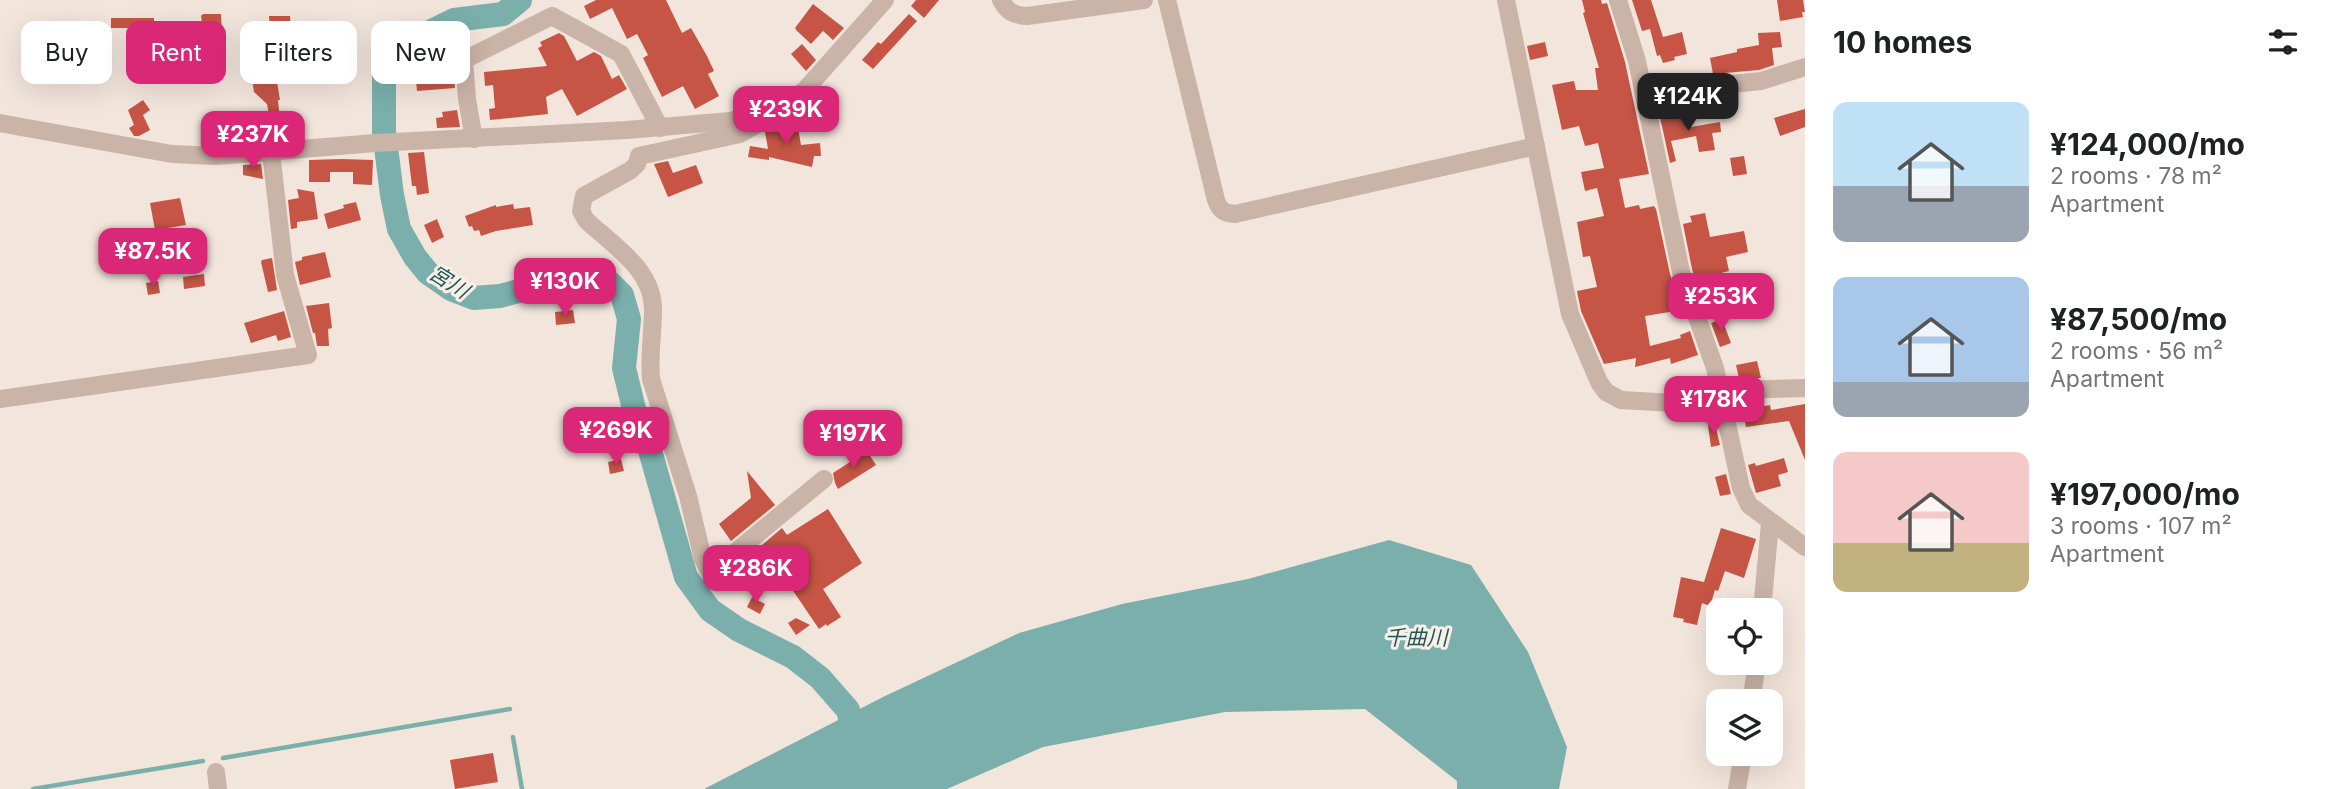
<!DOCTYPE html>
<html lang="en">
<head>
<meta charset="utf-8">
<style>
  :root { --surface:#fff; --page:#f6f6f6; --text:#202124; --muted:#757577; --accent:#db2777 }
  body { margin:0; font-family:Inter,"Noto Sans JP",sans-serif; background:var(--page); color:var(--text); height:100vh; display:flex; flex-direction:column; font-size:26px; white-space:nowrap }
  * { box-sizing:border-box; margin:0 }
  p { font-size:23px; color:var(--muted) }
  .icon { flex:none; width:38px; height:38px; fill:none; stroke:currentColor; stroke-width:2; stroke-linecap:round; stroke-linejoin:round }
  .map { position:relative; flex:1; overflow:hidden }
  .drawer { display:flex; flex-direction:column; background:var(--surface); width:525px }
  .drawer>* { flex:none }
  .top-card { position:absolute; left:21px; top:21px; width:665px; height:63px; display:flex; gap:14px }
  .fabs { position:absolute; left:1706px; top:598px; display:grid; gap:14px }
  .fabs a { display:grid; place-items:center; width:77px; height:77px; border-radius:14px; background:var(--surface); box-shadow:0 7px 28px #0002; font-size:35px }
  .price { position:absolute; translate:-50% -60px; padding:0 16px; border-radius:14px; background:var(--accent); color:#fff; font-size:23px; line-height:46px; filter:drop-shadow(0 2px 4px #0008) }
  .price::after { content:''; position:absolute; left:50%; top:42px; width:21px; height:16px; margin-left:-10px; background:inherit; clip-path:polygon(0 0,100% 0,50% 100%) }
  .price.selected { background:#222; color:#fff }
  ul { padding:0; list-style:none }
  li { display:flex; align-items:center; gap:21px; height:175px; padding:0 28px }
  li span { display:grid; place-items:center; flex:none; width:196px; height:140px; border-radius:14px; color:#555 }
  li>.icon { margin-inline-start:auto }
  span .icon { width:84px; height:84px; fill:#fffc; stroke-width:1 }
  li b { font-size:30px }
  h2 { display:flex; justify-content:space-between; align-items:center; height:84px; padding:0 28px; font-size:30px }
  .pill { padding:0 24px; border-radius:14px; background:var(--surface); box-shadow:0 7px 28px #0002; font-size:24px; line-height:63px }
  .pill.selected { background:var(--accent); color:#fff }
  main { display:flex; flex:1; min-height:0 }
  .map>svg:first-child { display:block }
</style>
</head>
<body>
<main>
<div class="map">
<svg width="1805" height="789" viewBox="0 0 1805 789">
  <rect width="100%" height="100%" fill="#f2e5dc"/>
  <!-- water -->
  <path fill="#7aafab" d="M 1389,540 L 1471,565 L 1528,652 L 1567,747 L 1559,789 L 1457,789 L 1457,781 L 1365,709 L 1225,712 L 1043,747 L 947,789 L 704,789 L 883,697 L 1019,633 L 1122,604 L 1248,579 Z"/>
  <g fill="none" stroke-linecap="round" stroke-linejoin="round">
    <!-- stream -->
    <g stroke="#7aafab" stroke-width="4.5">
      <path d="M 513,737 L 522,789"/>
      <path d="M 223,758 L 510,709"/>
      <path d="M 33,789 L 203,761"/>
    </g>
    <!-- river -->
    <path stroke="#7aafab" stroke-width="24" d="M 520,0 L 503,14 L 454,20 L 395,49 L 384,68 L 384,131 L 392,195 L 399,229 L 415,257 L 428,273 L 451,289 L 474,298 L 500,296 L 568,278 L 591,276 L 609,282 L 622,295 L 629,319 L 624,368 L 635,413 L 649,447 L 686,577 L 710,610 L 739,630 L 793,657 L 820,678 L 848,710 L 857,747"/>
  </g>
  <!-- building -->
  <g fill="#c65545">
    <path d="M 596,0 L 666,0 L 682,33 L 691,28 L 707,56 L 714,71 L 708,74 L 719,96 L 695,109 L 683,86 L 662,97 L 643,58 L 648,55 L 637,34 L 627,39 L 612,8 L 590,19 L 584,6 Z"/>
    <path d="M 916,0 L 939,0 L 924,18 L 911,6 Z"/>
    <path d="M 1582,0 L 1601,0 L 1602,4 L 1607,3 L 1625,62 L 1649,174 L 1619,179 L 1625,208 L 1639,205 L 1640,209 L 1654,206 L 1656,209 L 1670,274 L 1682,310 L 1645,316 L 1650,346 L 1681,338 L 1680,335 L 1690,331 L 1698,355 L 1671,364 L 1670,358 L 1635,367 L 1636,358 L 1604,364 L 1581,311 L 1577,291 L 1597,287 L 1590,256 L 1583,257 L 1577,222 L 1604,216 L 1597,188 L 1585,191 L 1581,172 L 1604,168 L 1598,143 L 1585,146 L 1579,126 L 1562,130 L 1552,85 L 1574,81 L 1576,90 L 1598,90 L 1595,68 L 1599,68 L 1583,13 L 1585,12 Z"/>
    <path d="M 1632,0 L 1651,0 L 1663,37 L 1682,32 L 1687,54 L 1674,57 L 1675,60 L 1663,63 L 1660,55 L 1657,56 L 1650,29 L 1642,31 Z"/>
    <path d="M 1777,0 L 1803,0 L 1805,12 L 1802,12 L 1803,17 L 1780,21 Z"/>
    <path d="M 813,4 L 844,28 L 833,40 L 823,31 L 811,44 L 797,31 L 795,28 Z"/>
    <path d="M 203,14 L 221,14 L 222,36 L 204,36 L 201,16 Z"/>
    <path d="M 909,14 L 917,21 L 873,69 L 862,60 L 878,42 L 881,44 Z"/>
    <path d="M 269,16 L 290,16 L 291,31 L 270,31 Z"/>
    <path d="M 111,18 L 154,18 L 154,21 L 176,21 L 176,38 L 145,38 L 145,32 L 134,32 L 134,28 L 111,28 Z"/>
    <path d="M 1780,32 L 1782,47 L 1772,48 L 1774,65 L 1759,70 L 1713,74 L 1710,58 L 1737,52 L 1737,49 L 1759,45 L 1758,33 Z"/>
    <path d="M 559,33 L 564,36 L 577,61 L 594,52 L 601,56 L 612,79 L 619,75 L 627,89 L 577,116 L 562,89 L 546,97 L 548,114 L 490,120 L 489,109 L 495,108 L 493,85 L 485,86 L 484,72 L 547,66 L 538,48 L 542,46 L 540,42 Z"/>
    <path d="M 1545,42 L 1548,56 L 1530,60 L 1527,46 Z"/>
    <path d="M 802,44 L 816,60 L 806,71 L 791,54 Z"/>
    <path d="M 271,45 L 280,100 L 278,100 L 280,119 L 270,121 L 267,104 L 254,92 L 247,49 Z"/>
    <path d="M 454,72 L 455,88 L 417,91 L 416,81 L 423,80 L 422,75 Z"/>
    <path d="M 143,100 L 150,110 L 143,115 L 150,130 L 139,136 L 134,136 L 129,128 L 134,125 L 128,110 Z"/>
    <path d="M 1805,109 L 1805,127 L 1780,136 L 1774,118 Z"/>
    <path d="M 457,110 L 460,127 L 437,128 L 436,118 L 443,117 L 442,112 Z"/>
    <path d="M 1688,112 L 1691,127 L 1720,122 L 1721,132 L 1712,133 L 1715,150 L 1699,152 L 1696,136 L 1671,141 L 1676,161 L 1670,163 L 1660,117 Z"/>
    <path d="M 797,122 L 801,145 L 820,143 L 821,156 L 814,156 L 812,167 L 769,157 L 769,160 L 748,157 L 750,146 L 768,149 L 765,132 L 767,128 Z"/>
    <path d="M 424,152 L 429,193 L 417,195 L 416,186 L 412,186 L 408,153 Z"/>
    <path d="M 1744,156 L 1747,174 L 1733,176 L 1730,158 Z"/>
    <path d="M 342,159 L 373,160 L 372,185 L 353,184 L 353,172 L 330,172 L 330,182 L 309,182 L 309,160 Z"/>
    <path d="M 668,161 L 673,173 L 696,165 L 703,183 L 668,197 L 654,164 Z"/>
    <path d="M 261,164 L 263,179 L 243,175 L 243,165 Z"/>
    <path d="M 297,189 L 314,192 L 318,219 L 297,222 L 297,228 L 291,229 L 288,200 L 299,198 Z"/>
    <path d="M 180,198 L 186,225 L 155,230 L 150,203 Z"/>
    <path d="M 356,202 L 361,220 L 328,229 L 324,214 L 344,208 L 343,205 Z"/>
    <path d="M 513,204 L 514,209 L 530,207 L 533,225 L 496,231 L 481,236 L 479,230 L 474,231 L 472,226 L 469,227 L 465,216 L 496,205 L 496,207 Z"/>
    <path d="M 1705,213 L 1710,237 L 1744,231 L 1748,252 L 1726,257 L 1729,271 L 1701,278 L 1703,288 L 1699,289 L 1692,269 L 1683,224 L 1692,222 L 1690,216 Z"/>
    <path d="M 437,219 L 444,237 L 432,243 L 424,225 Z"/>
    <path d="M 325,252 L 331,277 L 300,285 L 295,262 L 302,260 L 302,257 Z"/>
    <path d="M 272,258 L 277,290 L 268,292 L 261,262 L 262,260 Z"/>
    <path d="M 204,274 L 205,286 L 184,289 L 183,277 Z"/>
    <path d="M 158,281 L 160,293 L 148,295 L 146,283 Z"/>
    <path d="M 329,303 L 332,328 L 328,329 L 329,346 L 317,346 L 315,333 L 313,333 L 306,306 Z"/>
    <path d="M 573,310 L 575,323 L 556,325 L 555,312 Z"/>
    <path d="M 284,311 L 291,337 L 278,341 L 276,335 L 251,343 L 244,323 Z"/>
    <path d="M 1722,319 L 1731,343 L 1720,347 L 1711,323 Z"/>
    <path d="M 1757,361 L 1761,378 L 1739,378 L 1736,365 Z"/>
    <path d="M 1805,404 L 1805,460 L 1789,421 L 1746,427 L 1743,410 L 1770,405 L 1771,410 Z"/>
    <path d="M 1715,424 L 1720,445 L 1711,447 L 1708,425 Z"/>
    <path d="M 867,451 L 876,465 L 838,489 L 835,483 L 833,473 Z"/>
    <path d="M 1784,458 L 1788,472 L 1778,475 L 1781,486 L 1756,493 L 1748,465 L 1755,463 L 1756,466 Z"/>
    <path d="M 621,459 L 624,471 L 610,474 L 608,462 Z"/>
    <path d="M 747,471 L 775,505 L 731,541 L 719,524 L 751,498 Z"/>
    <path d="M 1726,474 L 1731,494 L 1720,496 L 1715,477 Z"/>
    <path d="M 828,509 L 862,563 L 823,589 L 841,617 L 827,626 L 826,624 L 819,629 L 762,545 L 782,528 L 787,535 Z"/>
    <path d="M 1721,528 L 1756,539 L 1744,578 L 1725,571 L 1718,591 L 1715,590 L 1710,606 L 1702,603 L 1697,625 L 1683,622 L 1684,619 L 1673,617 L 1681,577 L 1704,582 Z"/>
    <path d="M 752,597 L 765,604 L 760,614 L 747,607 Z"/>
    <path d="M 796,618 L 810,625 L 796,635 L 788,623 Z"/>
    <path d="M 493,753 L 498,782 L 455,789 L 450,760 Z"/>
  </g>
  <g fill="none" stroke-linecap="round" stroke-linejoin="round">
    <!-- minor -->
    <g stroke="#cab3a7" stroke-width="18">
      <path d="M 1001,0 C 1007,12 1014,15 1027,16 L 1144,0"/>
      <path d="M 1167,0 L 1216,200 C 1220,211 1224,213 1235,214 L 1536,146"/>
      <path d="M 1506,0 L 1570,314 L 1599,382 L 1606,392 L 1621,400 L 1692,404 L 1733,390 L 1805,388"/>
      <path d="M 1618,0 L 1637,61 L 1681,272 L 1715,368 L 1741,488 L 1749,505 L 1805,547"/>
      <path d="M 1644,93 L 1761,81 L 1805,67"/>
      <path d="M 762,115 L 756,125 L 740,134 L 639,156 L 637,164 L 631,170 L 584,196 L 581,211 L 586,220 C 612,245 652,268 653,308 C 653,332 649,355 651,379 L 688,496 L 703,559 L 710,573 L 824,479"/>
      <path d="M 0,123 L 172,154 L 216,156 L 375,143 L 627,130 L 730,121 L 772,111 L 804,91 L 885,0"/>
      <path d="M 474,139 L 467,99 L 464,60 L 552,16 L 621,54 L 660,128"/>
      <path d="M 0,399 L 308,355 L 285,275 L 271,152"/>
      <path d="M 1762,611 L 1770,523"/>
      <path d="M 1751,702 L 1757,663"/>
      <path d="M 216,772 L 218,789"/>
      <path d="M 1737,789 L 1743,754"/>
    </g>
  </g>
  <g text-anchor="middle" stroke-width="6" stroke-linejoin="round" paint-order="stroke">
    <!-- water labels -->
    <g font-size="21" font-style="italic" fill="#1d5855" stroke="#faefe8">
      <text transform="translate(449 282) rotate(32)" y="7">宮川</text>
      <text x="1416" y="645">千曲川</text>
    </g>
  </g>
</svg>
<div class="fabs">
<a><svg class="icon" aria-label="locate" viewBox="0 0 24 24"><circle cx="12" cy="12" r="6"/><path d="M12 2v4M12 18v4M2 12h4M18 12h4"/></svg></a>
<a><svg class="icon" aria-label="layers" viewBox="0 0 24 24"><path d="M12 4l9 5-9 5-9-5zM3 14l9 5 9-5"/></svg></a>
</div>
<b class="price selected" style="left:1688px;top:133px">¥124K</b>
<b class="price" style="left:786px;top:146px">¥239K</b>
<b class="price" style="left:253px;top:171px">¥237K</b>
<b class="price" style="left:153px;top:288px">¥87.5K</b>
<b class="price" style="left:565px;top:318px">¥130K</b>
<b class="price" style="left:1721px;top:333px">¥253K</b>
<b class="price" style="left:1714px;top:436px">¥178K</b>
<b class="price" style="left:616px;top:467px">¥269K</b>
<b class="price" style="left:853px;top:470px">¥197K</b>
<b class="price" style="left:756px;top:605px">¥286K</b>
<div class="top-card">
<a class="pill">Buy</a>
<a class="pill selected">Rent</a>
<a class="pill">Filters</a>
<a class="pill">New</a>
</div>
</div>
<section class="drawer">
<h2>10 homes<svg class="icon" aria-label="filters" viewBox="0 0 24 24"><path d="M4 7h16M4 17h16"/><circle cx="9" cy="7" r="2"/><circle cx="15" cy="17" r="2"/></svg></h2>
<ul>
<li><span style="background:linear-gradient(#bfe0f5 60%,#9aa5b1 0)"><svg class="icon" aria-label="home" viewBox="0 0 24 24"><path d="M3 11l9-7 9 7M6 9v11h12V9"/></svg></span><div><b>¥124,000/mo</b><p>2 rooms · 78 m²</p><p>Apartment</p></div></li>
<li><span style="background:linear-gradient(#a9c7e8 75%,#9aa5b1 0)"><svg class="icon" aria-label="home" viewBox="0 0 24 24"><path d="M3 11l9-7 9 7M6 9v11h12V9"/></svg></span><div><b>¥87,500/mo</b><p>2 rooms · 56 m²</p><p>Apartment</p></div></li>
<li><span style="background:linear-gradient(#f6c9c9 65%,#c2b280 0)"><svg class="icon" aria-label="home" viewBox="0 0 24 24"><path d="M3 11l9-7 9 7M6 9v11h12V9"/></svg></span><div><b>¥197,000/mo</b><p>3 rooms · 107 m²</p><p>Apartment</p></div></li>
</ul>
</section>
</main>
</body>
</html>
